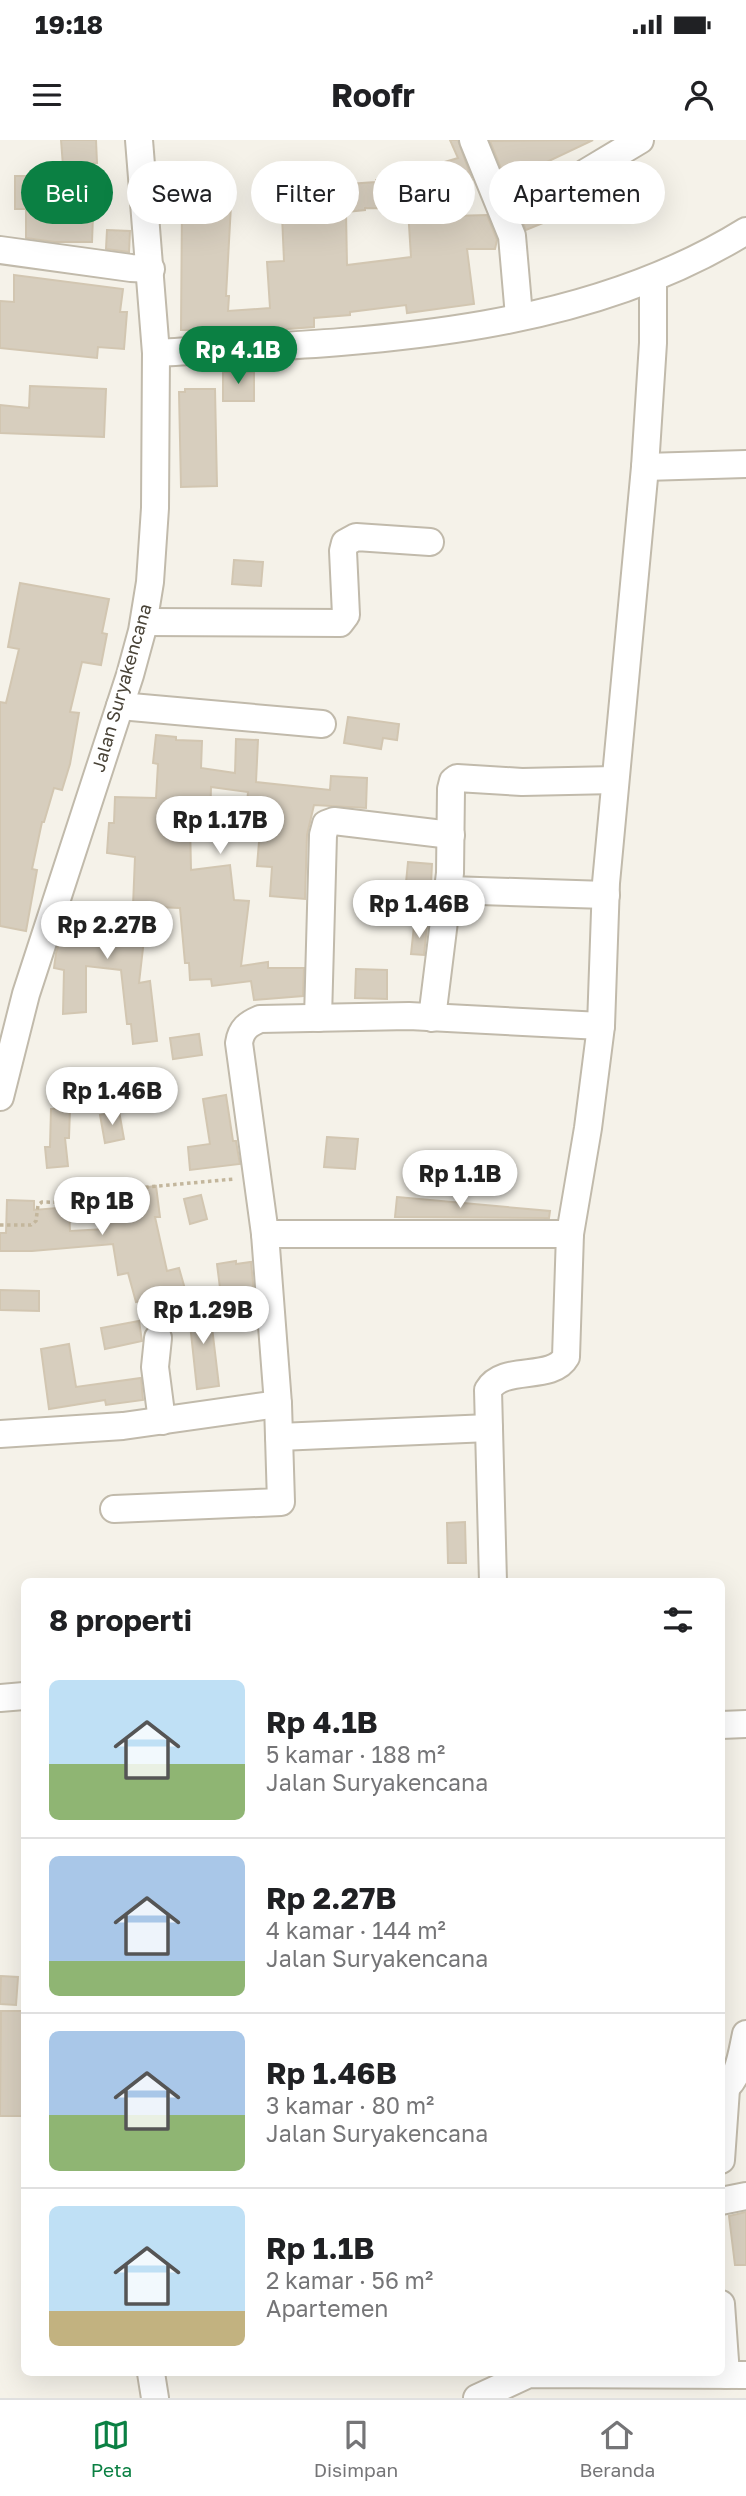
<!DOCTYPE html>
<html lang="id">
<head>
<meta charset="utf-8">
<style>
  :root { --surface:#fff; --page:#f2f2f2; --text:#202124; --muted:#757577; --line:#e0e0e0; --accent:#0b8043 }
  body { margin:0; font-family:"Golos Text",sans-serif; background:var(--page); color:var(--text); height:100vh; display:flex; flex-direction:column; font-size:26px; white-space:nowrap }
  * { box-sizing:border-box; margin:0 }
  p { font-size:23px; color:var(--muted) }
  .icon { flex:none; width:38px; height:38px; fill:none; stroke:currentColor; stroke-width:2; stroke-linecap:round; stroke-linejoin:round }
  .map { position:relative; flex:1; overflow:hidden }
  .side { position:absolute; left:21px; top:1438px; width:704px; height:798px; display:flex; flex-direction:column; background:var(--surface); border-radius:10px; box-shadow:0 7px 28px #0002 }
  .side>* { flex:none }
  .guide { position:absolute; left:21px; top:21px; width:705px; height:63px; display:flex; gap:14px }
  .price { position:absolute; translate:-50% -60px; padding:0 16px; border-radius:24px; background:#fff; color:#222; font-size:23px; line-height:46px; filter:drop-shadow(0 2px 4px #0008) }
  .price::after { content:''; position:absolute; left:50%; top:42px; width:21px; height:16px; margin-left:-10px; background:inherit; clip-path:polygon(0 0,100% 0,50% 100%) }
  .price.active { background:var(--accent); color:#fff }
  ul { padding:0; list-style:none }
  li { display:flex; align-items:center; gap:21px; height:175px; padding:0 28px }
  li+li { border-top:2px solid var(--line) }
  li span { display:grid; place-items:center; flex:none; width:196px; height:140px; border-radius:10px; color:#555 }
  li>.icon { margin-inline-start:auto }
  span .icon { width:84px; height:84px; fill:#fffc; stroke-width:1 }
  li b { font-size:30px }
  h2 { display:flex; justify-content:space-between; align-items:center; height:84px; padding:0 28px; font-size:30px }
  .tag { padding:0 24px; border-radius:32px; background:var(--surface); box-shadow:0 7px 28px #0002; font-size:24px; line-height:63px }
  .tag.active { background:var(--accent); color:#fff }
  .status { display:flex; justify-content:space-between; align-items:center; height:49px; padding:0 35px; background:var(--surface); direction:ltr }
  .status svg { height:19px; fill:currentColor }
  header { display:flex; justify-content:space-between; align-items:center; height:91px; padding:0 28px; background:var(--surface); font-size:32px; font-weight:700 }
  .menu { display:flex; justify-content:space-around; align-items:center; height:98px; border-top:2px solid var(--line); background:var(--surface); font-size:19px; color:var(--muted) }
  .menu a { display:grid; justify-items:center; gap:4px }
  .menu .active { color:var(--accent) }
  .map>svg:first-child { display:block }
</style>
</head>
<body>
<div class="status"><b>19:18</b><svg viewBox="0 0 49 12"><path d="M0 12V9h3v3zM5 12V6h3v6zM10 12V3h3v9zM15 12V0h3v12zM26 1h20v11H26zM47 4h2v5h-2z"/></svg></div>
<header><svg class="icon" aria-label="menu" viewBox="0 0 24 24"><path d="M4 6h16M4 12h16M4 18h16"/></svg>Roofr<svg class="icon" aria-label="person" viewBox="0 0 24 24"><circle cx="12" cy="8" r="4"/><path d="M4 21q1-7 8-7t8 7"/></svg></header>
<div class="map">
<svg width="746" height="2258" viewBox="0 0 746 2258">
  <rect width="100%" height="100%" fill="#f5f2e9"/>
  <!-- building -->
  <g fill="#d7cebe" stroke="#d2c6b1" stroke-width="2" fill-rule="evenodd">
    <path d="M 61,0 L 96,0 L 97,23 L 63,26 Z"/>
    <path d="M 450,0 L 458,0 L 472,40 L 450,47 L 452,76 L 487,75 L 497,100 L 495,109 L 467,109 L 474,164 L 407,173 L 406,165 L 350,172 L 350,175 L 314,178 L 314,187 L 236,193 L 236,191 L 181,190 L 182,65 L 231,65 L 226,156 L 229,156 L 228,171 L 270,168 L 267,122 L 284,121 L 281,52 L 320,48 L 320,46 L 376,42 L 376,40 L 433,41 L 428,27 L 458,18 ZM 365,68 L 408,69 L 411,117 L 347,125 L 346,72 L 365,70 Z"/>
    <path d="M 593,0 L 534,28 L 538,39 L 535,40 L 549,75 L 560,76 L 526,90 L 490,1 Z"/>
    <path d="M 15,36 L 60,36 L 59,74 L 93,75 L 92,102 L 54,102 L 26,98 L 26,69 L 15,69 Z"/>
    <path d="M 608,41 L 623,66 L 604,77 L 590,52 Z"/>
    <path d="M 107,90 L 130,91 L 129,112 L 106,109 Z"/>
    <path d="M 14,135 L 123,149 L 120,172 L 127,172 L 124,209 L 98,207 L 97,218 L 0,208 L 0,161 L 14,162 Z"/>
    <rect x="223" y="232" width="31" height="29"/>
    <path d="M 30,246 L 106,249 L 104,297 L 0,293 L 0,265 L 29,268 Z"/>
    <path d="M 185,249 L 215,249 L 217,346 L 181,347 L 179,252 L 185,252 Z"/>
    <path d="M 234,420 L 263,422 L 261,446 L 232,444 Z"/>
    <path d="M 20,443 L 109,459 L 102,493 L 107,494 L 101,525 L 82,522 L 70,572 L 79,573 L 70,624 L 62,650 L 54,648 L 44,682 L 42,682 L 32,729 L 37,730 L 26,791 L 0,786 L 0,562 L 6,563 L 19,509 L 8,507 Z"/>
    <path d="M 348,577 L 399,584 L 397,600 L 383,598 L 381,609 L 344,603 Z"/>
    <path d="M 156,595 L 176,597 L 176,600 L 202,601 L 201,628 L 235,633 L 236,599 L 258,600 L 256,642 L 330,650 L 331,636 L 367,638 L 366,668 L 314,665 L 307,695 L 305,759 L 270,756 L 272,727 L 257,726 L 260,690 L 245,689 L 248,652 L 211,647 L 210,682 L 190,682 L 191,730 L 230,725 L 234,760 L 249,761 L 241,826 L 268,822 L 268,828 L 304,828 L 303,856 L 254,860 L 251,841 L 212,846 L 211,839 L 190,840 L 189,823 L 185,823 L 180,768 L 133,766 L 135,717 L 107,713 L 109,683 L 114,683 L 115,657 L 156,658 L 158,624 L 153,623 Z"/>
    <path d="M 408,722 L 432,724 L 430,765 L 404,763 Z"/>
    <path d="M 73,762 L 147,773 L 139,843 L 150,841 L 157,901 L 133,904 L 131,884 L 127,884 L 121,830 L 86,826 L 86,872 L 63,874 L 64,830 L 54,828 L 56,813 Z"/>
    <path d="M 414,786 L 427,787 L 424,815 L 411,814 Z"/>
    <path d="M 356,829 L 387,830 L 387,859 L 355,858 Z"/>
    <path d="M 199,894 L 202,915 L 173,919 L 170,898 Z"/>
    <path d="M 156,934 L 160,966 L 121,971 L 119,937 Z"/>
    <path d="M 226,955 L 233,1001 L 236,1001 L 240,1024 L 190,1030 L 188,1007 L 210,1004 L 203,959 Z"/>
    <path d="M 51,969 L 70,969 L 69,998 L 65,998 L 68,1026 L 47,1028 L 45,1007 L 50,1007 Z"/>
    <path d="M 119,971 L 124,999 L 105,1003 L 100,975 Z"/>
    <path d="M 327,997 L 358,999 L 355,1029 L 324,1027 Z"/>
    <path d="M 156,1046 L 160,1077 L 155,1077 L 167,1131 L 179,1128 L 185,1149 L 136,1162 L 128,1133 L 118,1135 L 113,1104 L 32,1111 L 0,1111 L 0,1093 L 6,1093 L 7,1060 L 34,1061 L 34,1070 L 69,1067 L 70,1091 L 106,1089 L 102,1050 L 127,1047 L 127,1050 Z"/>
    <path d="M 201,1055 L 207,1079 L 190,1084 L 184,1059 Z"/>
    <path d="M 397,1057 L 550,1071 L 549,1078 L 395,1077 Z"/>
    <path d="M 236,1121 L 236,1124 L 251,1122 L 254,1153 L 221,1156 L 217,1124 Z"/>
    <path d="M 0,1150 L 39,1151 L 39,1171 L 0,1170 Z"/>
    <path d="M 209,1162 L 219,1246 L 197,1249 L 188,1165 Z"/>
    <path d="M 139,1181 L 142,1201 L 105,1209 L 101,1188 Z"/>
    <path d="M 69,1204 L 76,1247 L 141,1238 L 143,1260 L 106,1265 L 105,1260 L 49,1269 L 41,1209 Z"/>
    <path d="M 465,1382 L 466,1423 L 448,1423 L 447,1383 Z"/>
    <path d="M 1,1836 L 18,1837 L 16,1865 L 0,1864 Z"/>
    <path d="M 1,1871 L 24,1871 L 24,1976 L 0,1976 Z"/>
    <path d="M 746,2072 L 746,2125 L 735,2125 L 729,2076 Z"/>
  </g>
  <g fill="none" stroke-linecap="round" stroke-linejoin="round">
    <defs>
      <g id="minor">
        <path d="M 473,0 L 512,96 L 519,176"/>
        <path d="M 585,33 L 640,0"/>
        <path d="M 0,110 L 131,128 L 151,129"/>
        <path d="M 156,213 C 355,202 572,199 746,91"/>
        <path d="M 645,327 L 746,324"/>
        <path d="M 144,482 L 340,483 L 346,475 L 343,411 L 345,403 L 356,397 L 430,402"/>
        <path d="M 120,566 L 322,584"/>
        <path d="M 449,750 L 606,755"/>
        <path d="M 318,878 L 323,695 L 326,684 L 334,681 L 451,695"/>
        <path d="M 432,878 L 450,733 L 451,649 L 453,641 L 457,638 L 522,642 L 615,640"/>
        <path d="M 0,957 L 26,854 L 130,535 L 142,491 L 150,442 L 155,368 L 156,213 L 139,0"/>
        <path d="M 265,1094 L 570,1094"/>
        <path d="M 158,1198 L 155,1227 L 162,1281"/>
        <path d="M 0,1294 L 123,1286 L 278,1264"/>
        <path d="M 279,1297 L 489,1288"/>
        <path d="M 114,1369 L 281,1362 L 278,1264 L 265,1094 L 239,903 C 241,889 248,884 260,879 L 409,876 L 601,886"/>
        <path d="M 493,1442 L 488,1250 C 503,1224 552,1242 566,1217 L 570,1094 L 588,988 L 601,886 L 606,743 L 645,327 L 653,203 L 653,139"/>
        <path d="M 0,1558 L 24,1556"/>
        <path d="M 721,1585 L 746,1584"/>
        <path d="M 721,1950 C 739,1943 742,1911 746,1894"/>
        <path d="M 721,2020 L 726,1949"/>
        <path d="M 721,2061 L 746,2056"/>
        <path d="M 721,2164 L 726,2235"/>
        <path d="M 151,2233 L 155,2258"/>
        <path d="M 477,2258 L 529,2234 L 746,2235"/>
      </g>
    </defs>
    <!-- minor casing -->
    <use href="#minor" stroke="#c1baab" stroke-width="30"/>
    <!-- path -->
    <path stroke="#c3b69c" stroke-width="3.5" stroke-dasharray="3.5 3.5" stroke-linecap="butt" d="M 0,1085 L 31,1085 L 36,1081 L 38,1065 L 42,1062 L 87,1063 L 94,1052 L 234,1039"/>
    <!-- minor -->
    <use href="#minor" stroke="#fff" stroke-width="26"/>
  </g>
  <g text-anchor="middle" stroke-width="5" stroke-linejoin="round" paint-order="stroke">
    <!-- street labels -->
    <g font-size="18" fill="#494337" stroke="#fff">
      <text transform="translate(122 548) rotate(-74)" y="6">Jalan Suryakencana</text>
    </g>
  </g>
</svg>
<b class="price active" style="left:238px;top:246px">Rp 4.1B</b>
<b class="price" style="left:220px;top:716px">Rp 1.17B</b>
<b class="price" style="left:419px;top:800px">Rp 1.46B</b>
<b class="price" style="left:107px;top:821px">Rp 2.27B</b>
<b class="price" style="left:112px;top:987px">Rp 1.46B</b>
<b class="price" style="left:460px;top:1070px">Rp 1.1B</b>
<b class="price" style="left:102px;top:1097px">Rp 1B</b>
<b class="price" style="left:203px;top:1206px">Rp 1.29B</b>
<div class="guide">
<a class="tag active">Beli</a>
<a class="tag">Sewa</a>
<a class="tag">Filter</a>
<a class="tag">Baru</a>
<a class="tag">Apartemen</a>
</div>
<section class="side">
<h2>8 properti<svg class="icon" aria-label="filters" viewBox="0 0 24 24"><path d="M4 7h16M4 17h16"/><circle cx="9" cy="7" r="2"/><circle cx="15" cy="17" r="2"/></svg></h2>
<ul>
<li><span style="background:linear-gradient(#bfe0f5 60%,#8fb573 0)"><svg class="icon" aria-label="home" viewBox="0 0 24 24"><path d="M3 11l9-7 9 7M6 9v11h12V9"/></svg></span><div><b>Rp 4.1B</b><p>5 kamar · 188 m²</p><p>Jalan Suryakencana</p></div></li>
<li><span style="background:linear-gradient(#a9c7e8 75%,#8fb573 0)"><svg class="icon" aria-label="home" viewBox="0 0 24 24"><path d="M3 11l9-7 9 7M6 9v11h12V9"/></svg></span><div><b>Rp 2.27B</b><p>4 kamar · 144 m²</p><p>Jalan Suryakencana</p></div></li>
<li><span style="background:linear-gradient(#a9c7e8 60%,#8fb573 0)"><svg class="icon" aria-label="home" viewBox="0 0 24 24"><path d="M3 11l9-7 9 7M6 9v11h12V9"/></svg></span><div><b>Rp 1.46B</b><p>3 kamar · 80 m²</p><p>Jalan Suryakencana</p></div></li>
<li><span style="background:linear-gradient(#bfe0f5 75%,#c2b280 0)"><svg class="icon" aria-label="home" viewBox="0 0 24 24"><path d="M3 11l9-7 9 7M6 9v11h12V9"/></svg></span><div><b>Rp 1.1B</b><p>2 kamar · 56 m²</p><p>Apartemen</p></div></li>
</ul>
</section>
</div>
<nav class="menu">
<a class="active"><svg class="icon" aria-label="map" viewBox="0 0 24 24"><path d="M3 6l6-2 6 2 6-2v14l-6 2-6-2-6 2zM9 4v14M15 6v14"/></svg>Peta</a>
<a><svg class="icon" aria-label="saved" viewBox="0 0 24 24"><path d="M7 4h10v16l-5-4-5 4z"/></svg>Disimpan</a>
<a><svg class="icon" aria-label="home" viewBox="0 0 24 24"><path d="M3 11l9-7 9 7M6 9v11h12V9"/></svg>Beranda</a>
</nav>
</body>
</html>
